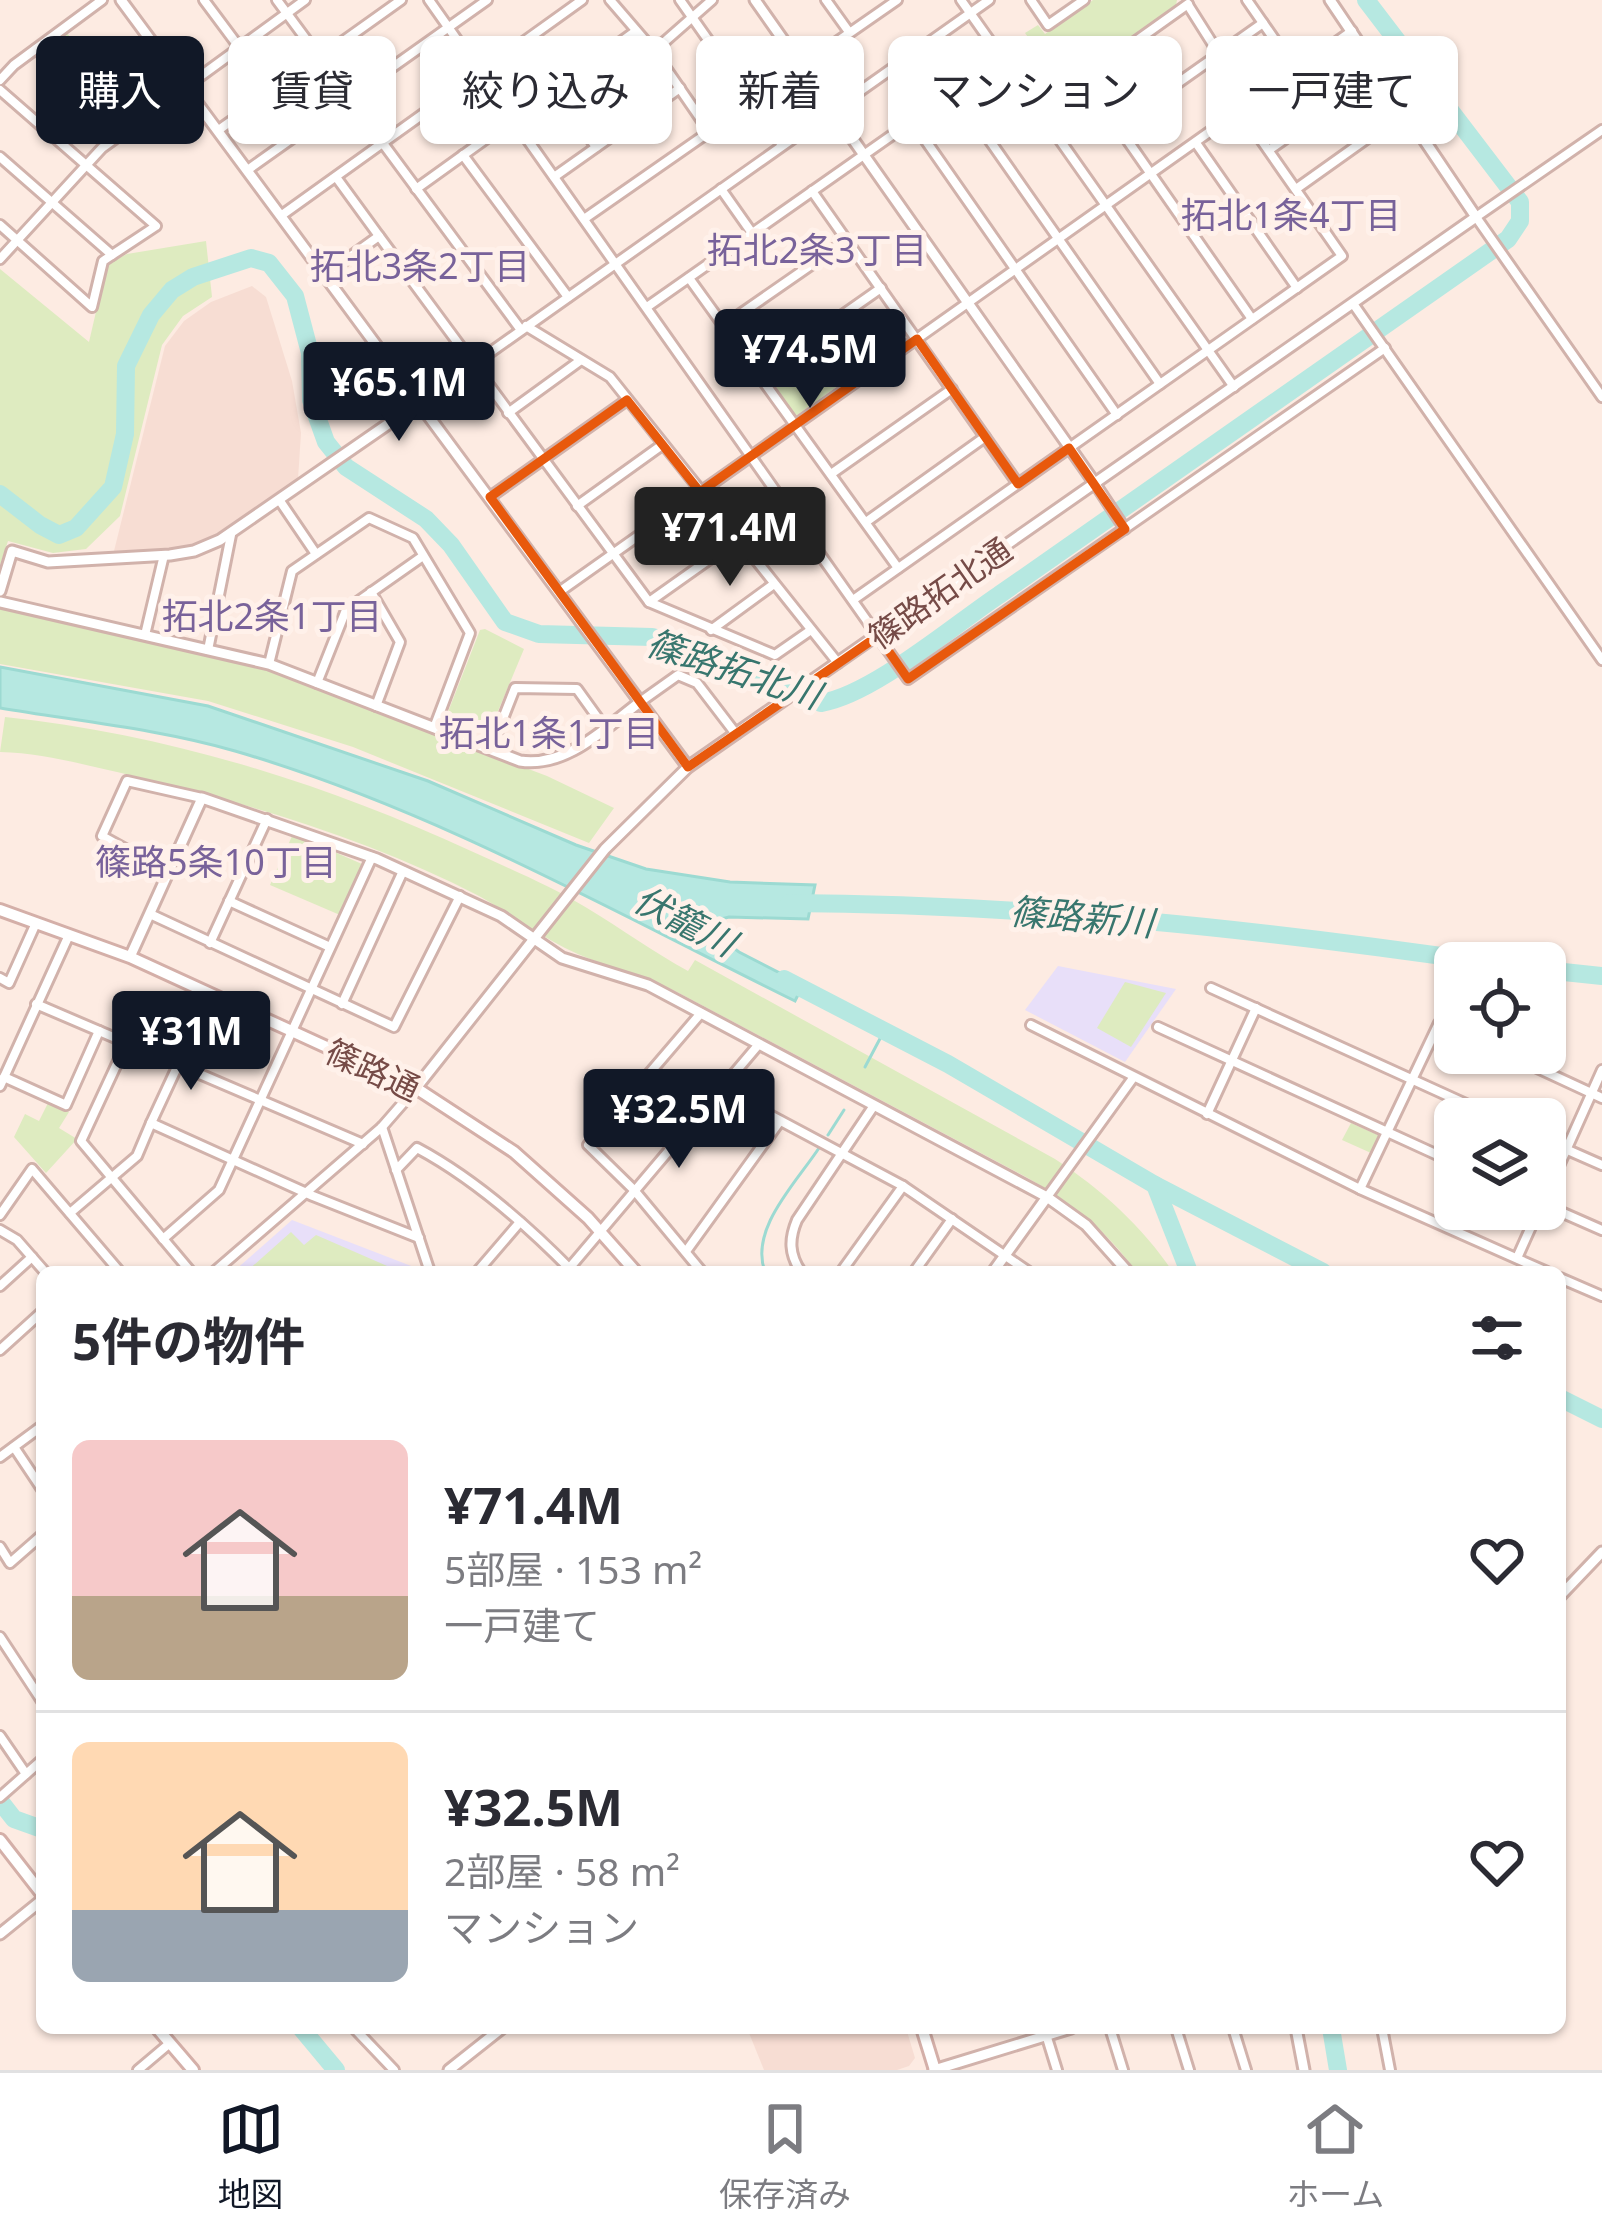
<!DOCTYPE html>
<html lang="ja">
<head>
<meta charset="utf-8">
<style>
  :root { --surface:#fff; --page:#f2f2f3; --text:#2b2b33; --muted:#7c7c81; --line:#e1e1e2; --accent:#111827 }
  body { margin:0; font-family:"Noto Sans","Noto Sans JP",sans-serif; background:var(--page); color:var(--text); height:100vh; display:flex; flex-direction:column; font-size:45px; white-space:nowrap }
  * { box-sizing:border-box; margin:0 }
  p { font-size:39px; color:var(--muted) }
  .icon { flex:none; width:66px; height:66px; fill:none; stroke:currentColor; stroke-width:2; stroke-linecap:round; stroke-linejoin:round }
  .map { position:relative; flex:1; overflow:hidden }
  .panel { position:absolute; left:36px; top:1266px; width:1530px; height:768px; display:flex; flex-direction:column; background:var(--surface); border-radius:18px; box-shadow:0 3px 9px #0004 }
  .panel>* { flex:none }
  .banner { position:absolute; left:36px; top:36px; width:1530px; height:108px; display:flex; gap:24px }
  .controls { position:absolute; left:1434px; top:942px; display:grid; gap:24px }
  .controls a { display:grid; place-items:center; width:132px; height:132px; border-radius:18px; background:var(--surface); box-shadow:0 3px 9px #0004; font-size:60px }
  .price { position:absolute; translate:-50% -102px; padding:0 27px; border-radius:12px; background:var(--accent); color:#fff; font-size:39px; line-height:78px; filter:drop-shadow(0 3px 6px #0008) }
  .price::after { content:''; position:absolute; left:50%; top:72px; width:36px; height:27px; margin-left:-18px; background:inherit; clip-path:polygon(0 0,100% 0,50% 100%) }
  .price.active { background:#222; color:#fff }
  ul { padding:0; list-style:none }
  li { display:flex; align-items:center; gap:36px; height:300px; padding:0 36px }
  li+li { border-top:3px solid var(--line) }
  li span { display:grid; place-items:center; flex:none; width:336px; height:240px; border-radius:18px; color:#555 }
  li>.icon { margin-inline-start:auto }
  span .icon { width:144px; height:144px; fill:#fffc; stroke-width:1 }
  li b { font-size:51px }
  h2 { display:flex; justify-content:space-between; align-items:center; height:144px; padding:0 36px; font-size:51px }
  .pill { padding:0 42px; border-radius:18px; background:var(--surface); box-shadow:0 3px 9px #0004; font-size:42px; line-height:108px }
  .pill.active { background:var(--accent); color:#fff }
  .dock { display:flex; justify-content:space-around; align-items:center; height:168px; border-top:3px solid var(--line); background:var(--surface); font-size:33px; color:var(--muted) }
  .dock a { display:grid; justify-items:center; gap:6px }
  .dock .active { color:var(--accent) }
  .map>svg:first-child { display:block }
</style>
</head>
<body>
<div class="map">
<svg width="1602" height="2070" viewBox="0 0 1602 2070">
  <rect width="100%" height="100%" fill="#fdebe2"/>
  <!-- residential -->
  <g fill="#f7ddd3">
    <path d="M 252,286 L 266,297 L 292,381 L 301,433 L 298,479 L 209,541 L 182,550 L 114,551 L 165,346 L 184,321 L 211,302 Z"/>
    <path d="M 747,2028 L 906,2028 L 915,2058 L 909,2066 L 897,2070 L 764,2070 Z"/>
  </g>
  <!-- education -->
  <g fill="#e8dff9">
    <path d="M 1058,966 L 1176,989 L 1125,1062 L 1025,1010 Z"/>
    <path d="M 292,1220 L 419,1269 L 420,1272 L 233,1272 Z"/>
  </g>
  <!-- green -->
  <g fill="#deebc0">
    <path d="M 1093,0 L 1177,0 L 1176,5 L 1063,85 L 1025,33 L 1038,25 L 1045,34 Z"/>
    <path d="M 67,33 L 81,52 L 60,66 L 45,50 Z"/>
    <path d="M 206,241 L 212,297 L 183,316 L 162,345 L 120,516 L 86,549 L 53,553 L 8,541 L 0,565 L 0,269 L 89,342 L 107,264 L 127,254 Z"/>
    <path d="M 861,308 L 890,349 L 797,415 L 793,414 L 768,374 Z"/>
    <path d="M 0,608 L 269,671 L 547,776 L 614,808 L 589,843 L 353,747 L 208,701 L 0,664 Z"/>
    <path d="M 485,629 L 524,649 L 488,735 L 446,717 L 480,630 Z"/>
    <path d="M 5,717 C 167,734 323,783 471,851 C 510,869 551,886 587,908 C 622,929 653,952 688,971 L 695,960 L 1055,1159 C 1101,1189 1142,1226 1173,1272 L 1136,1272 C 1107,1230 1070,1202 1026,1177 L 675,991 C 639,973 600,966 565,948 C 535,933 508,912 479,896 C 366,837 240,801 117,772 C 77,763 41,753 0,752 Z"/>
    <path d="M 293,834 L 362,864 L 340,915 L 270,885 Z"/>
    <path d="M 1125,982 L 1166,993 L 1131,1047 L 1097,1028 Z"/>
    <path d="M 49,1101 L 69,1112 L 59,1128 L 77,1139 L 46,1173 L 14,1137 L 25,1114 L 39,1121 Z"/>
    <path d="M 1351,1123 L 1380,1136 L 1371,1153 L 1342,1140 Z"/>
    <path d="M 291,1232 L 304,1245 L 316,1235 L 401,1272 L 246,1272 Z"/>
  </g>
  <!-- water -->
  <path fill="#b6e8e1" stroke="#9cdad2" stroke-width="3" d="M 0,667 L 208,706 L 428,781 L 576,845 L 646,869 L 730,882 L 815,885 L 808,919 L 729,917 L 717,920 L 712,932 L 739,952 L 803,985 L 795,1001 C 612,911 431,808 235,751 C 159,729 77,721 0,708 Z"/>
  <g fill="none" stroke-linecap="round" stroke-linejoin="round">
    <!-- stream -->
    <g stroke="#9cdad2" stroke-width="3">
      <path d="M 865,1067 L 883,1033"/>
      <path d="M 828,1135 L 844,1110"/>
      <path d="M 765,1272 C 749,1229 796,1183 819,1148"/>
    </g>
    <!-- river -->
    <g stroke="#b6e8e1" stroke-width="18">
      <path d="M 0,494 L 40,525 L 59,535 L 76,528 L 113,487 L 125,434 L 126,366 L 151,315 L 172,290 L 193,277 L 251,258 L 269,263 L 295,296 L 310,353 L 311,400 L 326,442 L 346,467 L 426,519 L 451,545 L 505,622 L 539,634 L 652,637 L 702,650 L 821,703 C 872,695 954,625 999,595 C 1169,477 1338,357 1508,239 L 1520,221 L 1520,202 L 1366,0"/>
      <path d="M 789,903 C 1025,904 1258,929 1491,963"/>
      <path d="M 1545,970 L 1602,976"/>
      <path d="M 784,979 L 948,1064 L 1155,1185 L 1323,1272"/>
      <path d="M 1155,1185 L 1189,1272"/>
      <path d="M 1560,1398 L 1602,1419"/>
      <path d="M 0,1801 L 14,1819 L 42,1829"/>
      <path d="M 301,2028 L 336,2070"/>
      <path d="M 1331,2028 L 1338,2070"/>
    </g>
    <defs>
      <g id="minor">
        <path d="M 204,0 L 239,47"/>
        <path d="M 277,0 L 521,330"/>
        <path d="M 429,0 L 908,679 L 1385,348"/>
        <path d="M 610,0 L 654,51 L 709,131"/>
        <path d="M 680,0 L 782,145"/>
        <path d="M 826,0 L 849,32"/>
        <path d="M 961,0 L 1234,387"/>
        <path d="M 1031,0 L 1048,25 L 1084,0"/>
        <path d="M 1247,0 L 1297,72"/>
        <path d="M 1188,4 L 1084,78 L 1252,319"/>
        <path d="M 1188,5 L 1219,54"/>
        <path d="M 36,49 L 80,89 L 149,39"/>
        <path d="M 654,51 L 712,0"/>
        <path d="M 593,63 L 635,120"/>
        <path d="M 802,66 L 897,0"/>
        <path d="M 0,80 L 14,65 L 102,0"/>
        <path d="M 0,90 L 156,226 L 112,255"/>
        <path d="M 555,90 L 596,147"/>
        <path d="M 955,91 L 1160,384"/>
        <path d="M 912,121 L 1117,415"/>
        <path d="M 1117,126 L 1263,23"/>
        <path d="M 220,129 L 401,0"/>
        <path d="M 1602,130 L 1476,217 L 1602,397"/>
        <path d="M 1196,143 L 1297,288"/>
        <path d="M 1269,150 L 1380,72"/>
        <path d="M 463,155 L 568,297"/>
        <path d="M 0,157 L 112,255 L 103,261 L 92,307 L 0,225"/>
        <path d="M 249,169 L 487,0"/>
        <path d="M 336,177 L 379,236"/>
        <path d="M 554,177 L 680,88"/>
        <path d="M 416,189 L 636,31"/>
        <path d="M 721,189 L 752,233"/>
        <path d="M 1296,189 L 1407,110"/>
        <path d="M 812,191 L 1018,484"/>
        <path d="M 282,215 L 582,0"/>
        <path d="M 584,219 L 752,102"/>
        <path d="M 0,259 L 102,148 L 305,0"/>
        <path d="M 326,274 L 379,236 L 649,602 L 775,655 L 811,630"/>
        <path d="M 689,278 L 898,568"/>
        <path d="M 1354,305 L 1602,660"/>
        <path d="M 647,307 L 1002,58"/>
        <path d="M 526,326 L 610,377 L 838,663"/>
        <path d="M 723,326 L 847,240"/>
        <path d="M 757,375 L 881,288"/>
        <path d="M 420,402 L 989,0"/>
        <path d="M 508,413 L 581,360"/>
        <path d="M 831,474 L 952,389"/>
        <path d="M 1096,485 L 1125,529"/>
        <path d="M 490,497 L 627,400"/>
        <path d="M 280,501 L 316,554"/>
        <path d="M 577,506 L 662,445"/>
        <path d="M 866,522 L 985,437"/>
        <path d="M 371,592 L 400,642 L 376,706"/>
        <path d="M 559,592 L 1352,31"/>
        <path d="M 853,600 L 1342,256 L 1241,111"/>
        <path d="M 649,602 L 738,539"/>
        <path d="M 711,630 L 774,584"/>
        <path d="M 145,635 L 164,555"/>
        <path d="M 208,650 L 231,535"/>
        <path d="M 269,664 L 292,571 L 369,518 L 413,538 L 470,633 L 434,728"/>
        <path d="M 317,683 L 346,610 L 423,556"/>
        <path d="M 640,702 L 678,675 L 697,683 L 736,734"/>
        <path d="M 491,749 L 515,688 L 577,689 L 605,728"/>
        <path d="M 167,872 L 102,836 L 127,781 L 202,798"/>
        <path d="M 229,901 L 330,947"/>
        <path d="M 150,914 L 394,1027 L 460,896"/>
        <path d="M 210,943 L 267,819"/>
        <path d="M 0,978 L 9,983 L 36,923"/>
        <path d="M 1211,988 L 1499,1119"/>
        <path d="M 211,994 L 151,1123 L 313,1196 L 419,1238"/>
        <path d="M 36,1004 L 363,1144"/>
        <path d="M 342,1004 L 403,871"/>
        <path d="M 701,1013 L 588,1145 L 634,1190 L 702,1272"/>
        <path d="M 1031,1025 L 1360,1189 L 1547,1272"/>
        <path d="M 1158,1027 L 1455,1163"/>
        <path d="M 127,1042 L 81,1141 L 191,1272"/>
        <path d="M 1505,1053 L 1602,1098"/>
        <path d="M 4,1077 L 66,1105 L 99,1031"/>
        <path d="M 0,1086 L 69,935"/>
        <path d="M 721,1089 L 903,1186 L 1029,1272"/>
        <path d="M 1207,1114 L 1256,1008"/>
        <path d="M 382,1127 L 430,1272"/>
        <path d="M 1545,1140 L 1602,1165"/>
        <path d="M 396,1170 L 417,1148 C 475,1179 527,1225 573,1272"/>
        <path d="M 1360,1189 L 1439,1023 L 1455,1030"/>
        <path d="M 1047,1197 L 1133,1078"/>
        <path d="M 1545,1197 L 1602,1070"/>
        <path d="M 1545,1205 L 1602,1230"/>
        <path d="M 70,1213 L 137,1156 L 151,1123"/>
        <path d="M 0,1215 L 32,1169 L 120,1272"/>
        <path d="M 0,1230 L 17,1240 L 45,1272"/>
        <path d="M 163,1239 L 219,1190 L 372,857"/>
        <path d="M 687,1250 L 780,1121"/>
        <path d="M 1517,1258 L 1539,1209"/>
        <path d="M 214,1272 L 382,1127 L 416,1088"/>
        <path d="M 477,1272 L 520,1222"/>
        <path d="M 566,1272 L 759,1044"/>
        <path d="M 801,1272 C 789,1254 789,1239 797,1220 L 873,1107"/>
        <path d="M 841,1272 L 903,1186"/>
        <path d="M 914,1272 L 952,1219"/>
        <path d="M 1560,1278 L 1602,1296"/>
        <path d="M 0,1286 L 32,1257"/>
        <path d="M 0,1350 L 42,1312"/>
        <path d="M 14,1447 L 42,1489"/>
        <path d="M 0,1457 L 42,1426"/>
        <path d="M 0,1547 L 10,1563 L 42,1535"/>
        <path d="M 0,1637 L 42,1701"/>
        <path d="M 0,1736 L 26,1774"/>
        <path d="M 0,1797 L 42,1760"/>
        <path d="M 354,2028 L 394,2070"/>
        <path d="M 1044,2028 L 1057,2070"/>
        <path d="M 1110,2028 L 1123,2070"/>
        <path d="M 1176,2028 L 1189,2070"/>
        <path d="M 1233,2028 L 1246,2070"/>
        <path d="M 1382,2028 L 1390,2070"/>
        <path d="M 138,2070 L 170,2043"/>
      </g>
      <g id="tertiary">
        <path d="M 121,0 L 688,767"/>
        <path d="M 755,0 L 1096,485"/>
        <path d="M 0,591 L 12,551 L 48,562 L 170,555 L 194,551 L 220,540 L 420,402"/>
        <path d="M 0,602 L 269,664 L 520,761 C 566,768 604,729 640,702"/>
        <path d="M 130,957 L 202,798 L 377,859 L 501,916 L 562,958 L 648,985 L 1047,1197"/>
        <path d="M 416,1088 L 605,849 L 688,767 L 1476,217 L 1330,0"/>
        <path d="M 993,1272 L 1047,1197 L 1086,1225 L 1128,1272"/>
        <path d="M 1560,1596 L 1602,1552"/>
        <path d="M 0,1934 L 42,1900"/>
        <path d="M 1296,2028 L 1304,2070"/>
        <path d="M 449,2070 L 502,2028"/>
        <path d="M 934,2070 L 1071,2028"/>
      </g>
      <g id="secondary">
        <path d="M 0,910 L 130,957 L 416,1088 L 514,1152 L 588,1218 L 636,1272"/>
        <path d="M 0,1840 L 42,1894"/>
        <path d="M 157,2028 L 193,2070"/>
        <path d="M 922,2028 L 935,2070"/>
      </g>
    </defs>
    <!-- minor casing -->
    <use href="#minor" stroke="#d1b2ab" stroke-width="14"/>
    <!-- tertiary casing -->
    <use href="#tertiary" stroke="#d1b2ab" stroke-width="15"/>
    <!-- secondary casing -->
    <use href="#secondary" stroke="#d4afa8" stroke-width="16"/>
    <!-- minor -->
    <use href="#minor" stroke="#fff" stroke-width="8"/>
    <!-- tertiary -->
    <use href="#tertiary" stroke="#fff" stroke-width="9"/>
    <!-- secondary -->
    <use href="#secondary" stroke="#fff" stroke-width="10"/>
  </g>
  <!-- marked area -->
  <path fill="none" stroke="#e8590c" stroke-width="9" stroke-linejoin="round" d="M 917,339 L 1018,484 L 1069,448 L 1125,529 L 908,679 L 878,636 L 688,767 L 490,497 L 627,400 L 700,492 Z"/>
  <g text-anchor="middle" stroke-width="10" stroke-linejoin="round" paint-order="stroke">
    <!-- street labels -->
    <g font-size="33" fill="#764b47" stroke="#fff1ea">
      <text transform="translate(940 593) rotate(-35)" y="12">篠路拓北通</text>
      <text transform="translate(373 1070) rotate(25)" y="12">篠路通</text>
    </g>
    <!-- neighbourhood labels -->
    <g font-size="36" fill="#78629a" stroke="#fff1ea">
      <text x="1291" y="228">拓北1条4丁目</text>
      <text x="817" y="263">拓北2条3丁目</text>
      <text x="420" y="279">拓北3条2丁目</text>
      <text x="272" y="629">拓北2条1丁目</text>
      <text x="549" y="746">拓北1条1丁目</text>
      <text x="216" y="875">篠路5条10丁目</text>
    </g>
    <!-- water labels -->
    <g font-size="36" font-style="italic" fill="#38766e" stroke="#fff1ea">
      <text transform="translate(734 669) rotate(18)" y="13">篠路拓北川</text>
      <text transform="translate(1082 917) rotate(5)" y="13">篠路新川</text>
      <text transform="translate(685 921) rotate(27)" y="13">伏籠川</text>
    </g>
  </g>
</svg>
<div class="controls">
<a><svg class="icon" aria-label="locate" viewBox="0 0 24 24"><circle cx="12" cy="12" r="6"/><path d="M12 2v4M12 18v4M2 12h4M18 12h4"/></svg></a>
<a><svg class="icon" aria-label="layers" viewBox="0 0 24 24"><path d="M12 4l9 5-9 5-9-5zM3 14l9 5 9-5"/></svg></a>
</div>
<b class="price" style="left:810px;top:411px">¥74.5M</b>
<b class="price" style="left:399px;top:444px">¥65.1M</b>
<b class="price active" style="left:730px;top:589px">¥71.4M</b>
<b class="price" style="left:191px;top:1093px">¥31M</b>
<b class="price" style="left:679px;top:1171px">¥32.5M</b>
<div class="banner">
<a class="pill active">購入</a>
<a class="pill">賃貸</a>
<a class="pill">絞り込み</a>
<a class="pill">新着</a>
<a class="pill">マンション</a>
<a class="pill">一戸建て</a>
</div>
<section class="panel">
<h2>5件の物件<svg class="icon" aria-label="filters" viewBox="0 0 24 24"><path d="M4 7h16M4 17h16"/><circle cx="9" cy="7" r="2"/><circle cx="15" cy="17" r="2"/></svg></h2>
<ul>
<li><span style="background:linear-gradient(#f6c9c9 65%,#b9a48a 0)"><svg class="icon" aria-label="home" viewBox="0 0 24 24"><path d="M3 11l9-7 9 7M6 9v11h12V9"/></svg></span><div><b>¥71.4M</b><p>5部屋 · 153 m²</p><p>一戸建て</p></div><svg class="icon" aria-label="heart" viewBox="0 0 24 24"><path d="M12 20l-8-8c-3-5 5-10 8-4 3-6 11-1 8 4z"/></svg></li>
<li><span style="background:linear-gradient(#ffd9b3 70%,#9aa5b1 0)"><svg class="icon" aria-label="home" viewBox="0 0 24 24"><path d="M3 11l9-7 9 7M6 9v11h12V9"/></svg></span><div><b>¥32.5M</b><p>2部屋 · 58 m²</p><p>マンション</p></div><svg class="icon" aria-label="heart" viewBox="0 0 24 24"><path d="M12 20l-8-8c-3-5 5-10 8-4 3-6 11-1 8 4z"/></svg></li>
</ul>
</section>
</div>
<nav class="dock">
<a class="active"><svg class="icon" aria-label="map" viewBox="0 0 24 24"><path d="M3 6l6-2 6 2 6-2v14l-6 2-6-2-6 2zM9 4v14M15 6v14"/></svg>地図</a>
<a><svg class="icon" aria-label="saved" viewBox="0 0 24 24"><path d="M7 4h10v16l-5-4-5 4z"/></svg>保存済み</a>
<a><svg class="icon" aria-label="home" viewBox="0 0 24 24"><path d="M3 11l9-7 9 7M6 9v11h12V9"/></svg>ホーム</a>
</nav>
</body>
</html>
